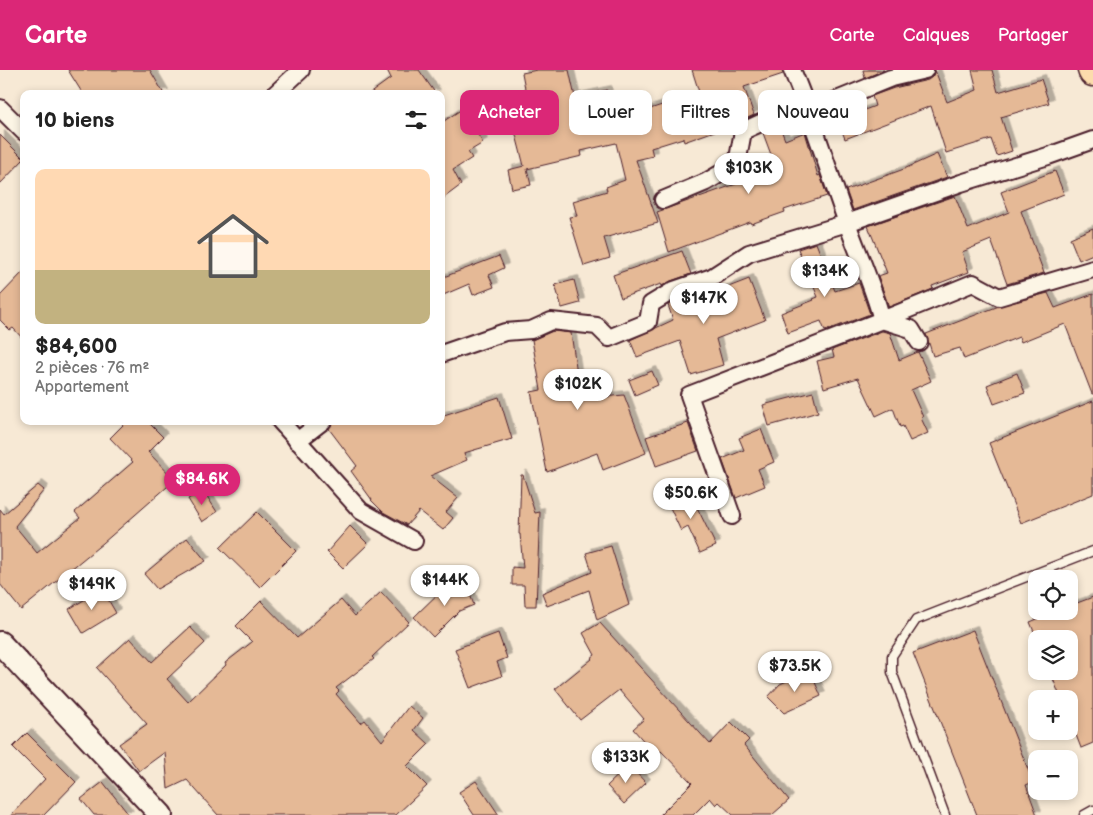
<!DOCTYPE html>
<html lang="fr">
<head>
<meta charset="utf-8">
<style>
  :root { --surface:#fff; --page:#f2f2f2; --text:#222; --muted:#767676; --accent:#db2777 }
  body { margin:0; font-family:"Balsamiq Sans",sans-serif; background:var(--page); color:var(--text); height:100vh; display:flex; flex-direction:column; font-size:19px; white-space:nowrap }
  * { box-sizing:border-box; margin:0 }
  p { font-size:16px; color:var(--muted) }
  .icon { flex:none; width:28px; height:28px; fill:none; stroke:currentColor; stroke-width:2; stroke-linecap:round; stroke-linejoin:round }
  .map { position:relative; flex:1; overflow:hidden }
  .side { position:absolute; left:20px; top:20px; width:425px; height:335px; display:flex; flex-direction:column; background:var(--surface); border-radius:10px; box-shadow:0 2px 8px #0003 }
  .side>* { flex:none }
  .top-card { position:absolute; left:460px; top:20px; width:475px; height:45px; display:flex; gap:10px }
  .controls { position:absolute; left:1028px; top:500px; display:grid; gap:10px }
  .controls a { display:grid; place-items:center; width:50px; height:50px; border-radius:10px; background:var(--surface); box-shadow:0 2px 8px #0003; font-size:25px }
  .price { position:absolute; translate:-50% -42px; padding:0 11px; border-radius:18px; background:#fff; color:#222; font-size:16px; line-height:32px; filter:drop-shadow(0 1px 2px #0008) }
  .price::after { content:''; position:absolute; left:50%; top:30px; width:15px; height:11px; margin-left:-8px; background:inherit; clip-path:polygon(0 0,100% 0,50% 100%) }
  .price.active { background:var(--accent); color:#fff }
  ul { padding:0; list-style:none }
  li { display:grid; align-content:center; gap:10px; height:265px; padding:0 15px }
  li span { display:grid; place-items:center; height:155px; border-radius:10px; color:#555 }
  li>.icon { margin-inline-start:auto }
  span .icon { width:90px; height:90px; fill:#fffc; stroke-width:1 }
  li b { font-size:21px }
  h2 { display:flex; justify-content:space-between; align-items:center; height:60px; padding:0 15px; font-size:21px }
  .pill { padding:0 18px; border-radius:10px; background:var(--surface); box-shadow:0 2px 8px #0003; font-size:18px; line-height:45px }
  .pill.active { background:var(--accent); color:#fff }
  header { display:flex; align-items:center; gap:30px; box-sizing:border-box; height:70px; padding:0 25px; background:var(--accent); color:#fff }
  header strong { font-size:24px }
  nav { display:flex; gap:28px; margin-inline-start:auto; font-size:18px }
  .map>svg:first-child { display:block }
</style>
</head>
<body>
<header>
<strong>Carte</strong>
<nav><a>Carte</a><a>Calques</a><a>Partager</a></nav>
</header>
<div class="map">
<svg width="1093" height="745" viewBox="0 0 1093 745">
  <defs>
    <filter id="shadow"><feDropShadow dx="4.5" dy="-4.5" stdDeviation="0" flood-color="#0004"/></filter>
  </defs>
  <rect width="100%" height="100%" fill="#f7e9d5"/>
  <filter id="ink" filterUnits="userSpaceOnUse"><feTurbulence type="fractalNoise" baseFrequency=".02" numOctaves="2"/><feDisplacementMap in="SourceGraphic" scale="10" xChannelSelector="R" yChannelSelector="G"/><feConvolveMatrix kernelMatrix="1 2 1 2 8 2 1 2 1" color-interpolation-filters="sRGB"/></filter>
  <g filter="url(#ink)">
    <!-- building -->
    <g fill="#e5b996" stroke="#4a1f2b" filter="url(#shadow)">
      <path d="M 68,0 L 150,0 L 164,24 L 83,24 Z"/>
      <path d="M 387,0 L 419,0 L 436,24 L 369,24 L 391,8 Z"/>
      <path d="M 537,0 L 569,0 L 575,27 L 607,20 L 610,39 L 643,35 L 644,41 L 665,34 L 671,54 L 705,41 L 692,0 L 782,0 L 783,4 L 744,17 L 754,45 L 737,53 L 684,72 L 683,68 L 651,78 L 653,86 L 636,90 L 658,153 L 604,168 L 610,188 L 584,196 L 569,147 L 577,146 L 573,131 L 607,121 L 606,117 L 625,110 L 616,73 L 581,81 L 582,86 L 527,99 L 531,115 L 512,119 L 508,100 L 524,96 L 513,53 L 531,49 L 522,3 Z"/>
      <path d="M 863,0 L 884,0 L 865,8 Z"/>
      <path d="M 935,0 L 947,32 L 977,20 L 972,0 L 992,0 L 998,22 L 1041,9 L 1049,33 L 1001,47 L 1012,81 L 997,86 L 991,69 L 946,83 L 931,36 L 845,69 L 838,50 L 875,36 L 872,26 L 894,18 L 928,10 L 932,7 Z"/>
      <path d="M 462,39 L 483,73 L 468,82 L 472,88 L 453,100 L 461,115 L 441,130 L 441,53 Z"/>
      <path d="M 780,57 L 785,70 L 805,62 L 818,106 L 820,105 L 827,126 L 784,140 L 785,142 L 751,154 L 750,152 L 669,182 L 657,142 L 736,114 L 733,108 L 744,101 L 773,90 L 763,63 Z"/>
      <path d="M 0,65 L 24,89 L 0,114 Z"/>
      <path d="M 937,84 L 947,107 L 853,140 L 846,120 L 904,99 Z"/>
      <path d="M 1055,101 L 1064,124 L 1021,141 L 1044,203 L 1007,214 L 991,170 L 962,182 L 969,202 L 932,216 L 933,219 L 889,237 L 878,206 L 887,203 L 868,156 L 955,126 L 968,159 L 1009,142 L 1001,122 Z"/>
      <path d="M 1093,158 L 1093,184 L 1079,190 L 1070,168 Z"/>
      <path d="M 816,173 L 835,221 L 859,213 L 870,244 L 825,261 L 821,251 L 788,263 L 781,243 L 814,230 L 813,229 L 818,227 L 798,179 Z"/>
      <path d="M 682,181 L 691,204 L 671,211 L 662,216 L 661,214 L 621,228 L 613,205 Z"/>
      <path d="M 499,186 L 504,198 L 489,205 L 494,217 L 473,225 L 469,214 L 441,226 L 441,208 Z"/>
      <path d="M 24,201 L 24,270 L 13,258 L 10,260 L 0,250 L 0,226 Z"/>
      <path d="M 749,209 L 765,250 L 716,269 L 723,295 L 691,305 L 680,271 L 637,287 L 630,270 L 673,250 L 668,235 L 678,229 L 698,222 L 702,222 L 703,227 Z"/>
      <path d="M 574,210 L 580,233 L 562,238 L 555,215 Z"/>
      <path d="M 1048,223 L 1055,238 L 1093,224 L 1093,324 L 1092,324 L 1065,254 L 1021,272 L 1019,267 L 964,289 L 960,278 L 933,286 L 926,264 L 999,236 Z"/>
      <path d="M 553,261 L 571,263 L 578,310 L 591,309 L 593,328 L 624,325 L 646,383 L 603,400 L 597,383 L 547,402 L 531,322 L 541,320 L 532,270 Z"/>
      <path d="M 882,261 L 890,263 L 899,290 L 918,282 L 931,311 L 911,320 L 923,347 L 921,348 L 928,363 L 910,371 L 903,356 L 900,357 L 893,338 L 876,346 L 858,308 L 824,318 L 817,291 L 834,287 L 832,280 Z"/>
      <path d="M 652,301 L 658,315 L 635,325 L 629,310 Z"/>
      <path d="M 1017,303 L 1025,323 L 994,334 L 987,315 Z"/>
      <path d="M 813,322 L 818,342 L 769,356 L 763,335 Z"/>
      <path d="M 499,327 L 512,369 L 464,383 L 467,390 L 430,406 L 458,428 L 446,442 L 453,448 L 443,460 L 419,441 L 407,455 L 383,442 L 371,430 L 372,430 L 351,401 L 357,396 L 329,359 L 333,351 L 441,351 L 441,346 Z"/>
      <path d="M 1093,331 L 1093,424 L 1021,453 L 989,373 Z"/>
      <path d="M 127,351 L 147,351 L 163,367 L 148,382 L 175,410 L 103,473 L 21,540 L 0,514 L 0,439 L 4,444 L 38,415 L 44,420 L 15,456 L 37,483 L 80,448 L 75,442 L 133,392 L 110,368 Z"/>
      <path d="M 688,353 L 698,381 L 656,396 L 646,367 Z"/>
      <path d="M 761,359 L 774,392 L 758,399 L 765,416 L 736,428 L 722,389 L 744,380 L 739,368 Z"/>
      <path d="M 521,405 L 523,405 L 535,443 L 540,442 L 536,536 L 525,536 L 524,515 L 512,515 L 512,497 L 523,498 L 520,464 L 519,464 Z"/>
      <path d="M 688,419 L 716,476 L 700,483 L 688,457 L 681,461 L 666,429 Z"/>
      <path d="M 203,420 L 217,442 L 202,452 L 188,429 Z"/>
      <path d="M 257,442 L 296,481 L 260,517 L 220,478 Z"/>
      <path d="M 350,456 L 368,474 L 343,498 L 327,482 Z"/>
      <path d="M 187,468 L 206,491 L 157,519 L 144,504 Z"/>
      <path d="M 611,476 L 629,535 L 597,550 L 589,520 L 547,536 L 542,523 L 592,502 L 586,483 Z"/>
      <path d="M 464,509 L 474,535 L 459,541 L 433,567 L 414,547 L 446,516 Z"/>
      <path d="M 102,519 L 116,543 L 83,563 L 69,539 Z"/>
      <path d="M 381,522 L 409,552 L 372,587 L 374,589 L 336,618 L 339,621 L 336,624 L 361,653 L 365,650 L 382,671 L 409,636 L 423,648 L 414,660 L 429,674 L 407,696 L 427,716 L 396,745 L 218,745 L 187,710 L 168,719 L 165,682 L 139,701 L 119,674 L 147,654 L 97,598 L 130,568 L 152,592 L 190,557 L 205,573 L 167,609 L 188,632 L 226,595 L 225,593 L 252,572 L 236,556 L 261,531 L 297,568 L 341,530 L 355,546 Z"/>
      <path d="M 1093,527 L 1093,673 L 1081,678 L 1069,647 L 1069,629 L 1061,629 L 1050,601 L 1069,601 L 1069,569 L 1037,569 L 1030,552 L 1057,541 L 1069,541 L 1069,536 Z"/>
      <path d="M 600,553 L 710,674 L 731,652 L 749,670 L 744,675 L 789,730 L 772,745 L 733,745 L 719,732 L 716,735 L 710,728 L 693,745 L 660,745 L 692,713 L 661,681 L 656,685 L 633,659 L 644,649 L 619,620 L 580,650 L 555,619 L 592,589 L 591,588 L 595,585 L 583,563 Z"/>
      <path d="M 973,560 L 1033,712 L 1026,715 L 1037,745 L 977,745 L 913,583 Z"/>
      <path d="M 498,563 L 507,588 L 497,592 L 502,606 L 470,618 L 455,579 Z"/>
      <path d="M 810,601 L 821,626 L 784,643 L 768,627 L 780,614 Z"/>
      <path d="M 27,663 L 76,712 L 44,745 L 11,745 L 45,709 L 13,677 Z"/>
      <path d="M 629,695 L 646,713 L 624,734 L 607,716 Z"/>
      <path d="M 476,711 L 499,745 L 474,745 L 459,722 Z"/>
      <path d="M 103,712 L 129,745 L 94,745 L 81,729 Z"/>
    </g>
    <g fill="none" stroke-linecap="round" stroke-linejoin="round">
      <defs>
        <g id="lane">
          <path d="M 945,745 L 892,602 L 892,586 L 916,550 L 1093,481"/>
          <path d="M 1084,745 L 1093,740"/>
        </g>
        <g id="street">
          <path d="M 792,0 C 813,49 828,100 846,150 C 858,184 873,215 882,250 L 911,259 L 919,272"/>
          <path d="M 275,24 L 301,0"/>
          <path d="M 0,38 L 24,62"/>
          <path d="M 663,130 L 706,112 L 737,94 L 743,61 L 767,50 L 827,34 L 891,8 L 925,0"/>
          <path d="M 441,284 L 505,262 L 531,260 L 551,251 L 597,256 L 609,268 L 648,252 L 651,234 L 674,220 L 712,207 L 749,183 L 847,153 L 961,113 L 1048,86 L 1093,70"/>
          <path d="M 280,351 L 361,441 L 414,471"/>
          <path d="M 297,371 L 323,351"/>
          <path d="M 732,446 L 689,325 L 882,250 L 973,213 L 999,227 L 1093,199"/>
        </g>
        <path id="secondary" d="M 0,573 L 161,745"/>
        <path id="highway" d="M 1092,0 L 1093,2"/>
      </defs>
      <!-- lane casing -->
      <use href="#lane" stroke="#4a1f2b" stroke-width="11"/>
      <!-- street casing -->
      <use href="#street" stroke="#4a1f2b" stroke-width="20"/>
      <!-- secondary casing -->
      <use href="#secondary" stroke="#4a1f2b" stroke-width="26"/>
      <!-- highway casing -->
      <use href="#highway" stroke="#4a1f2b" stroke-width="31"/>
      <!-- lane -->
      <use href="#lane" stroke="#fcf5e5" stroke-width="8"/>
      <!-- street -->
      <use href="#street" stroke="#fcf5e5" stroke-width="16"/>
      <!-- secondary -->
      <use href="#secondary" stroke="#fcf5e5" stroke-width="22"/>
      <!-- highway -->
      <use href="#highway" stroke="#fcdcac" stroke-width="28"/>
    </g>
  </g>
</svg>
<div class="controls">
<a><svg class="icon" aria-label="locate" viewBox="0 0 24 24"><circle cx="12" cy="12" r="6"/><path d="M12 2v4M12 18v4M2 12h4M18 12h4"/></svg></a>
<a><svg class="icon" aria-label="layers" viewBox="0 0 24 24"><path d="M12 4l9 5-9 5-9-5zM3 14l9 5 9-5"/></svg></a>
<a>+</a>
<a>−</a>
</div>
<b class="price" style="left:749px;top:125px">$103K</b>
<b class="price" style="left:825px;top:228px">$134K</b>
<b class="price" style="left:704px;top:255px">$147K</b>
<b class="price" style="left:578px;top:341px">$102K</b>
<b class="price active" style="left:202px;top:436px">$84.6K</b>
<b class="price" style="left:691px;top:450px">$50.6K</b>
<b class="price" style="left:445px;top:537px">$144K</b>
<b class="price" style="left:92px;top:541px">$149K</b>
<b class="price" style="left:795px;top:623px">$73.5K</b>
<b class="price" style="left:626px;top:714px">$133K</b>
<div class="top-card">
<a class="pill active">Acheter</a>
<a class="pill">Louer</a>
<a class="pill">Filtres</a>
<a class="pill">Nouveau</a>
</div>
<section class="side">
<h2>10 biens<svg class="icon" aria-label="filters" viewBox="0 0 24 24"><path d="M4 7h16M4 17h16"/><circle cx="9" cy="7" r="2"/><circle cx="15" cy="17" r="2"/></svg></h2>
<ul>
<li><span style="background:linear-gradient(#ffd9b3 65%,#c2b280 0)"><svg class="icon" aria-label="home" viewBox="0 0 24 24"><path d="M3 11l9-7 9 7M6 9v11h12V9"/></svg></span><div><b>$84,600</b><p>2 pièces · 76 m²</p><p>Appartement</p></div></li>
</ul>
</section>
</div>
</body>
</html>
